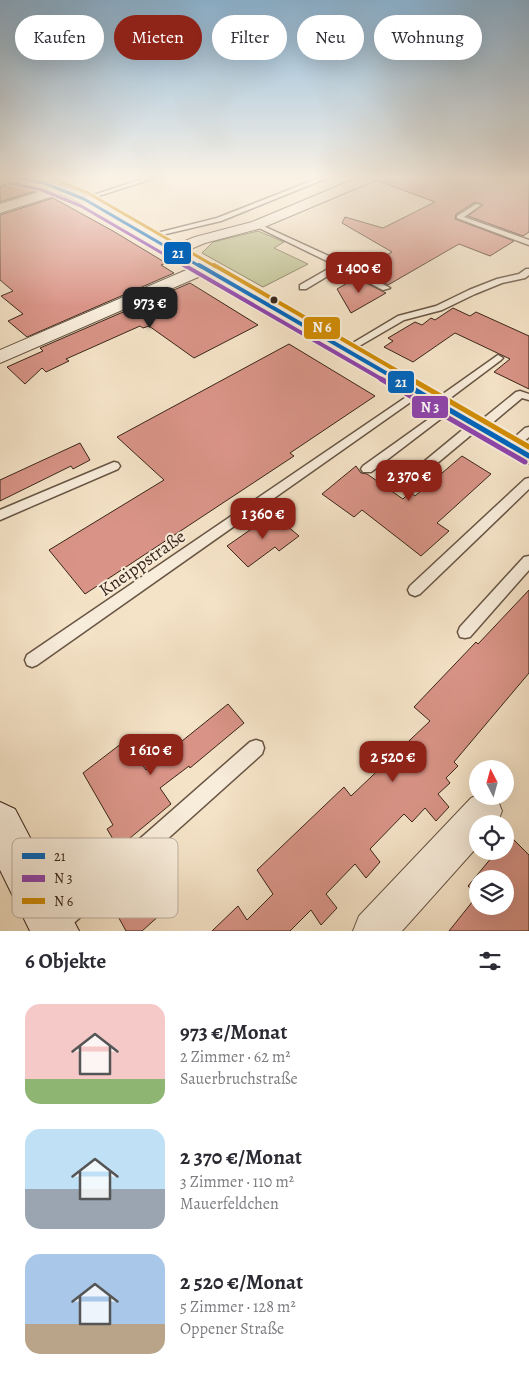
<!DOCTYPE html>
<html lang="de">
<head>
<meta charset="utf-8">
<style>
  :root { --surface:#fff; --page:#f2f2f3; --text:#2b2b33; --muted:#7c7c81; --accent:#8f2418 }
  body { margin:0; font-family:Alegreya,serif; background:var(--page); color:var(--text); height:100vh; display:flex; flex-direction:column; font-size:19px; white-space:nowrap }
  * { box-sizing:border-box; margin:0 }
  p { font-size:16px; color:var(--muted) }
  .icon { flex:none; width:28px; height:28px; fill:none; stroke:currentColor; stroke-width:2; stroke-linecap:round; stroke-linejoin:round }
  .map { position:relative; height:931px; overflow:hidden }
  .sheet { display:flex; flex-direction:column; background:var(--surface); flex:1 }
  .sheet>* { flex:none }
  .top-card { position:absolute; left:15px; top:15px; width:500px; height:45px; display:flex; gap:10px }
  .needle { width:32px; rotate:354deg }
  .tools { position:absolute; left:469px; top:760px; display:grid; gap:10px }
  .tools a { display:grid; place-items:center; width:45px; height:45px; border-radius:50%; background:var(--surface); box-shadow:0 5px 20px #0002; font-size:25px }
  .price { position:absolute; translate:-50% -42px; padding:0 11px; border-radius:10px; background:var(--accent); color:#fff; font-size:16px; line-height:32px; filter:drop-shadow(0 1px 2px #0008) }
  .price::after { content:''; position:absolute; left:50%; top:30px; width:15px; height:11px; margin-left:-8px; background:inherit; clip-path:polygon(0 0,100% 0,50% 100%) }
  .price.selected { background:#222; color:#fff }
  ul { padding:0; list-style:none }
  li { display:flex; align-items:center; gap:15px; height:125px; padding:0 25px }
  li span { display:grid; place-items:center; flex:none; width:140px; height:100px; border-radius:15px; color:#555 }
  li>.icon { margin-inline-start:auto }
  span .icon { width:60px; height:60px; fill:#fffc; stroke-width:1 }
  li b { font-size:21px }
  h2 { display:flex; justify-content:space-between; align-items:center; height:60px; padding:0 25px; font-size:21px }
  .tag { padding:0 18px; border-radius:22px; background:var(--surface); box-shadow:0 5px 20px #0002; font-size:18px; line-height:45px }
  .tag.selected { background:var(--accent); color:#fff }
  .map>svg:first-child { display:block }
</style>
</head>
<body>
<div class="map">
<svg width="529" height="931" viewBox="0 0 529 931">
  <rect width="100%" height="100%" fill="#f5e3c7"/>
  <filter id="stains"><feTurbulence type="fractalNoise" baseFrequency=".004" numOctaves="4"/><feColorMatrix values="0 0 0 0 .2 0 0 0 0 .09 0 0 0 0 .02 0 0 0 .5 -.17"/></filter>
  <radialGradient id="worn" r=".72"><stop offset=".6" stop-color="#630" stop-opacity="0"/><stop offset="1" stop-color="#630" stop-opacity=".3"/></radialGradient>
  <!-- green -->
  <path fill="#c0c392" stroke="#7c7456" d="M 258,231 L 284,242 L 274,248 L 308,264 L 263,287 L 202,253 L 213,242 Z"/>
  <!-- building -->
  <g fill="#d99487" stroke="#392619" fill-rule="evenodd">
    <path d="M 381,176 L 529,176 L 529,232 L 523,236 L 468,216 L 483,205 L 475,202 L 456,214 L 455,219 L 514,241 L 490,256 L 459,244 L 388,285 L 366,273 L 375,268 L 368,265 L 392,252 L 342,223 L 345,217 L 383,228 L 435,202 L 378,181 Z"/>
    <path d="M 10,182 L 35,188 L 39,190 L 0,202 L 0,187 Z"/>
    <path d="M 53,198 L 113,231 L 166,263 L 161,265 L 174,273 L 27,337 L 8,321 L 23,314 L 1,296 L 13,291 L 0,280 L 0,215 Z"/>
    <path d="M 356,278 L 386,293 L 351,313 L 337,289 Z"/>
    <path d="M 190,283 L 258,325 L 194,358 L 149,326 L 143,328 L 140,326 L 66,359 L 69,361 L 46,372 L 42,368 L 25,384 L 7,367 L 43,351 L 40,348 Z"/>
    <path d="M 453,308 L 470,316 L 476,312 L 529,336 L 529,389 L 494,372 L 510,359 L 455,333 L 413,362 L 384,347 L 393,341 L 388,338 L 415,322 L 422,325 L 431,318 L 435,320 Z"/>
    <path d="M 289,344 L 375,396 L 290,453 L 294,456 L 85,594 L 49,550 L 164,480 L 117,437 Z"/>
    <path d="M 80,443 L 90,460 L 73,469 L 71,466 L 0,501 L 0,480 Z"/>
    <path d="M 462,456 L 491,474 L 437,523 L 449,531 L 421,556 L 362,510 L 354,517 L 322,494 L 356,466 L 361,473 L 367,474 L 403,499 L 410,492 L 415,496 Z"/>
    <path d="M 273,514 L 299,536 L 279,551 L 275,547 L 248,567 L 227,546 Z"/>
    <path d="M 529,590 L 529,673 L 454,762 L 458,766 L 446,778 L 450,783 L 438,794 L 449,807 L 436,821 L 425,808 L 412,822 L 404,814 L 370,849 L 380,862 L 366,878 L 355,864 L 326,894 L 337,908 L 321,925 L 311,910 L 290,931 L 212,931 L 238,906 L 247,920 L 273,894 L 257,870 L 344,787 L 351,796 L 430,721 L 414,707 L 476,642 L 478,644 Z"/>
    <path d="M 228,704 L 244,723 L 190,768 L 189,766 L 160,788 L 171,804 L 124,843 L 123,841 L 117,846 L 107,829 L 113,825 L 83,773 L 126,740 L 146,770 Z"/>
    <path d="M 510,836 L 529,855 L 529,931 L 449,931 L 477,896 L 468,886 L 497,851 L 505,851 L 505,842 ZM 478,879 L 505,879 L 505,906 L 478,906 Z"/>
    <path d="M 143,882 L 161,914 L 142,931 L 126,931 L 114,909 Z"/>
  </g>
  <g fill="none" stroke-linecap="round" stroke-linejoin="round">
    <defs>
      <g id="lane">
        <path d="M 152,176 L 161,176 L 86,200 L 81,199 Z"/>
        <path d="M 324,176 L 332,176 L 221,221 L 149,238 L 145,236 L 217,218 Z"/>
        <path d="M 476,204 L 481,205 L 464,217 L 529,240 L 529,245 L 457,218 L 457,216 Z"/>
        <path d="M 255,224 L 259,224 L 344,263 L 390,288 L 383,290 L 341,268 L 306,289 L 300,289 L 300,285 L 335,265 L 255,226 Z"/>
        <path d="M 526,269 L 529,269 L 529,275 L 525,278 L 502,283 L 475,294 L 442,310 L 404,320 L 349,352 L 343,352 L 341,350 L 398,316 L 436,306 L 469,290 L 497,279 L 519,274 Z"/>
        <path d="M 498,355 L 503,358 L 501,360 L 441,405 L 433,405 L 432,403 L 433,401 Z"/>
        <path d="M 418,389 L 423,392 L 422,394 L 37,665 L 32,667 L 27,665 L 25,660 L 27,655 Z"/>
        <path d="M 520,391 L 529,394 L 529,400 L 522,398 L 484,430 L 477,430 L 417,480 L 409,480 L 407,477 L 409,474 L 472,422 L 479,422 L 516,392 Z"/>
        <path d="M 447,406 L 452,409 L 451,411 L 371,472 L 363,472 L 361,469 L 363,466 Z"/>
        <path d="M 529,427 L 529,437 L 516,449 L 508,449 L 507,446 L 508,443 L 525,428 Z"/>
        <path d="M 114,462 L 118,463 L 120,466 L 118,469 L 0,520 L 0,510 Z"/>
        <path d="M 529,478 L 529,489 L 420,594 L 415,596 L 410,594 L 408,590 L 410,586 L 525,479 Z"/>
        <path d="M 529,556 L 529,570 L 470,637 L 465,638 L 460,637 L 458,632 L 460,627 L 524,557 Z"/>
        <path d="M 256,740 L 262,742 L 264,748 L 262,754 L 66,930 L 52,930 L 49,923 L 52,916 L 250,742 Z"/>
      </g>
      <g id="street">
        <path d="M 5,176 C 69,176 120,214 175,245 L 195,237 L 252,222 L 362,176 L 379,176 L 378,179 L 262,228 L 205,243 L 186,251 L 529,445 L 529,464 L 521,462 L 203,275 L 0,363 L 0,350 L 191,268 L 79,202 L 60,194 L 0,213 L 0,204 L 48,189 L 6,179 Z"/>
        <path d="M 478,795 L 497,798 L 502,811 L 497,824 L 478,824 L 478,846 L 402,931 L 353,931 L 359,916 L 471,798 Z"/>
      </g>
      <path id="secondary" d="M 0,802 L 15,809 L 79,931 L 30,931 L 0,870 Z"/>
    </defs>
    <!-- lane casing -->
    <use href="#lane" stroke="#685544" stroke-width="3"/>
    <!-- street casing -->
    <use href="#street" stroke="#685544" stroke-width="2"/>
    <!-- secondary casing -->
    <use href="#secondary" stroke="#392619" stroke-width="2"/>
    <!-- lane -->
    <use href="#lane" fill="#f8eddb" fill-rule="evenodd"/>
    <!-- street -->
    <use href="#street" fill="#f8eddb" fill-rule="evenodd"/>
    <!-- secondary -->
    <use href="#secondary" fill="#f8eddb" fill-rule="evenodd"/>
    <defs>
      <path id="bus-1-far2" d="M 11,176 L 44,183 L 84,199 L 201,267"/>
      <path id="bus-1-far1" d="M 199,265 L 398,380"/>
      <path id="bus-1" d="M 396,379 L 529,456"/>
      <path id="bus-2-far2" d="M 9,183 L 42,190 L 81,206 L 186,267"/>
      <path id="bus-2-far1" d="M 184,265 L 383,380"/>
      <path id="bus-2" d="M 381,379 L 525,462"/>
      <path id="bus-3-far2" d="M 47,176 L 88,193 L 216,267"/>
      <path id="bus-3-far1" d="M 214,265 L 413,380"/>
      <path id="bus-3" d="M 411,379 L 529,447"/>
    </defs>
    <!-- bus-1-far2 casing -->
    <use href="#bus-1-far2" stroke="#f8eddb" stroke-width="5.5"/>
    <!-- bus-1-far1 casing -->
    <use href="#bus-1-far1" stroke="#f8eddb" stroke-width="7"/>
    <!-- bus-1 casing -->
    <use href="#bus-1" stroke="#f8eddb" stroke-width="9"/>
    <!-- bus-2-far2 casing -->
    <use href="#bus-2-far2" stroke="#f8eddb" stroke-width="5.5"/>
    <!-- bus-2-far1 casing -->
    <use href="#bus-2-far1" stroke="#f8eddb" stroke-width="7"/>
    <!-- bus-2 casing -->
    <use href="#bus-2" stroke="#f8eddb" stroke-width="9"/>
    <!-- bus-3-far2 casing -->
    <use href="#bus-3-far2" stroke="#f8eddb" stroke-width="5.5"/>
    <!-- bus-3-far1 casing -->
    <use href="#bus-3-far1" stroke="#f8eddb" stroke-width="7"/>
    <!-- bus-3 casing -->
    <use href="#bus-3" stroke="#f8eddb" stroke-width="9"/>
    <!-- bus-1-far2 -->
    <use href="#bus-1-far2" stroke="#0065bd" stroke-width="3"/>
    <!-- bus-1-far1 -->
    <use href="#bus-1-far1" stroke="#0065bd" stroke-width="4"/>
    <!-- bus-1 -->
    <use href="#bus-1" stroke="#0065bd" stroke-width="5"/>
    <!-- bus-2-far2 -->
    <use href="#bus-2-far2" stroke="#8e44ad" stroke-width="3"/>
    <!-- bus-2-far1 -->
    <use href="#bus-2-far1" stroke="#8e44ad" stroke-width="4"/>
    <!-- bus-2 -->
    <use href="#bus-2" stroke="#8e44ad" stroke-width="5"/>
    <!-- bus-3-far2 -->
    <use href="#bus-3-far2" stroke="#d18c05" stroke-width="3"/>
    <!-- bus-3-far1 -->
    <use href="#bus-3-far1" stroke="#d18c05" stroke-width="4"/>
    <!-- bus-3 -->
    <use href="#bus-3" stroke="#d18c05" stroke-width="5"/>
  </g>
  <!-- sky -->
  <linearGradient id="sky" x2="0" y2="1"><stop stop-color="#8cb7d8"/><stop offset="0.58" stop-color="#faf2e6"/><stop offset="1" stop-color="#faf2e6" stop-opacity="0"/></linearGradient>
  <rect width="529" height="306" fill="url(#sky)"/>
  <!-- markers -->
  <circle fill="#392619" stroke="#f8eddb" stroke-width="2" cx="274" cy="300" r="4.5"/>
  <g text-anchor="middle" stroke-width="4" stroke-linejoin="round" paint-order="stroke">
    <!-- street labels -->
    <g font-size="18" fill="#392619" stroke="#f8eddb">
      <text transform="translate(142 563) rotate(-35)" y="6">Kneippstraße</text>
    </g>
  </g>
  <!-- legend -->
  <rect x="12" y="838" width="166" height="80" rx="8" fill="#f8eddb" stroke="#bfb1a1" stroke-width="1"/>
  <rect x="22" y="853" width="23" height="6" fill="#0065bd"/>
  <rect x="22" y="875" width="23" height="7" fill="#8e44ad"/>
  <rect x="22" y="898" width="23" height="6" fill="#d18c05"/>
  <g font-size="14" fill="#392619">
    <text x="54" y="861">21</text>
    <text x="54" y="883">N 3</text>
    <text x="54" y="906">N 6</text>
  </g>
  <g stroke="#f8eddb" stroke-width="2">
    <rect x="163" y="241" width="29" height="24" rx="5" fill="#0065bd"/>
    <rect x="303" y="316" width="38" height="24" rx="5" fill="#d18c05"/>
    <rect x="387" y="370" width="28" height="24" rx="5" fill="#0065bd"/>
    <rect x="411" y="395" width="38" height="24" rx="5" fill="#8e44ad"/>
  </g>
  <g font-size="14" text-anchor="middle" font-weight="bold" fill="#fff">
    <text x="178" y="258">21</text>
    <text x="322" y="332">N 6</text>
    <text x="401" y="387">21</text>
    <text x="430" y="412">N 3</text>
  </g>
  <rect width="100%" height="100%" filter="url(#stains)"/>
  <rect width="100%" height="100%" fill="url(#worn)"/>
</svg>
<div class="tools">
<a><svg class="needle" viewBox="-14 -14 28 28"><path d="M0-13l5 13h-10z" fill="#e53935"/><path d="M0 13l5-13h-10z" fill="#7c7c81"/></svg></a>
<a><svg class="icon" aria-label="locate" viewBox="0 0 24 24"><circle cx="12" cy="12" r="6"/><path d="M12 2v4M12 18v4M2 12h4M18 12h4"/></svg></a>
<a><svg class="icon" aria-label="layers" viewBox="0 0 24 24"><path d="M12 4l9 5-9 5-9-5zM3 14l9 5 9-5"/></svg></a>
</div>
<b class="price" style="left:359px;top:294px">1 400 €</b>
<b class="price selected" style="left:150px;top:329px">973 €</b>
<b class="price" style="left:409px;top:502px">2 370 €</b>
<b class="price" style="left:263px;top:540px">1 360 €</b>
<b class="price" style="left:151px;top:776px">1 610 €</b>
<b class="price" style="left:393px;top:783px">2 520 €</b>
<div class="top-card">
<a class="tag">Kaufen</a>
<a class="tag selected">Mieten</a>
<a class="tag">Filter</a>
<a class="tag">Neu</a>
<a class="tag">Wohnung</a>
</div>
</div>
<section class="sheet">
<h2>6 Objekte<svg class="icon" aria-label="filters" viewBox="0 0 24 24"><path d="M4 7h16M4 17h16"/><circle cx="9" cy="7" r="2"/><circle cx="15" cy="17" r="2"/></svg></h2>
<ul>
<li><span style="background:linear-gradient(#f6c9c9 75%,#8fb573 0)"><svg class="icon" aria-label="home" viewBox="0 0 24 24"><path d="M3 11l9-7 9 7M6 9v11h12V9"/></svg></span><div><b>973 €/Monat</b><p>2 Zimmer · 62 m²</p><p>Sauerbruchstraße</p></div></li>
<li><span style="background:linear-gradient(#bfe0f5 60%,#9aa5b1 0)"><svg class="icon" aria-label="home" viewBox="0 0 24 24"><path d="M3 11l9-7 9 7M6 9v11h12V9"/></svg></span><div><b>2 370 €/Monat</b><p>3 Zimmer · 110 m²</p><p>Mauerfeldchen</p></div></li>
<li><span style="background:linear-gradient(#a9c7e8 70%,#b9a48a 0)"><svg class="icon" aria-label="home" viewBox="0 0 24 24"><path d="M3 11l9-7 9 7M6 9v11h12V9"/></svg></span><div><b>2 520 €/Monat</b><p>5 Zimmer · 128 m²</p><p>Oppener Straße</p></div></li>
</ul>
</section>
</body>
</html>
